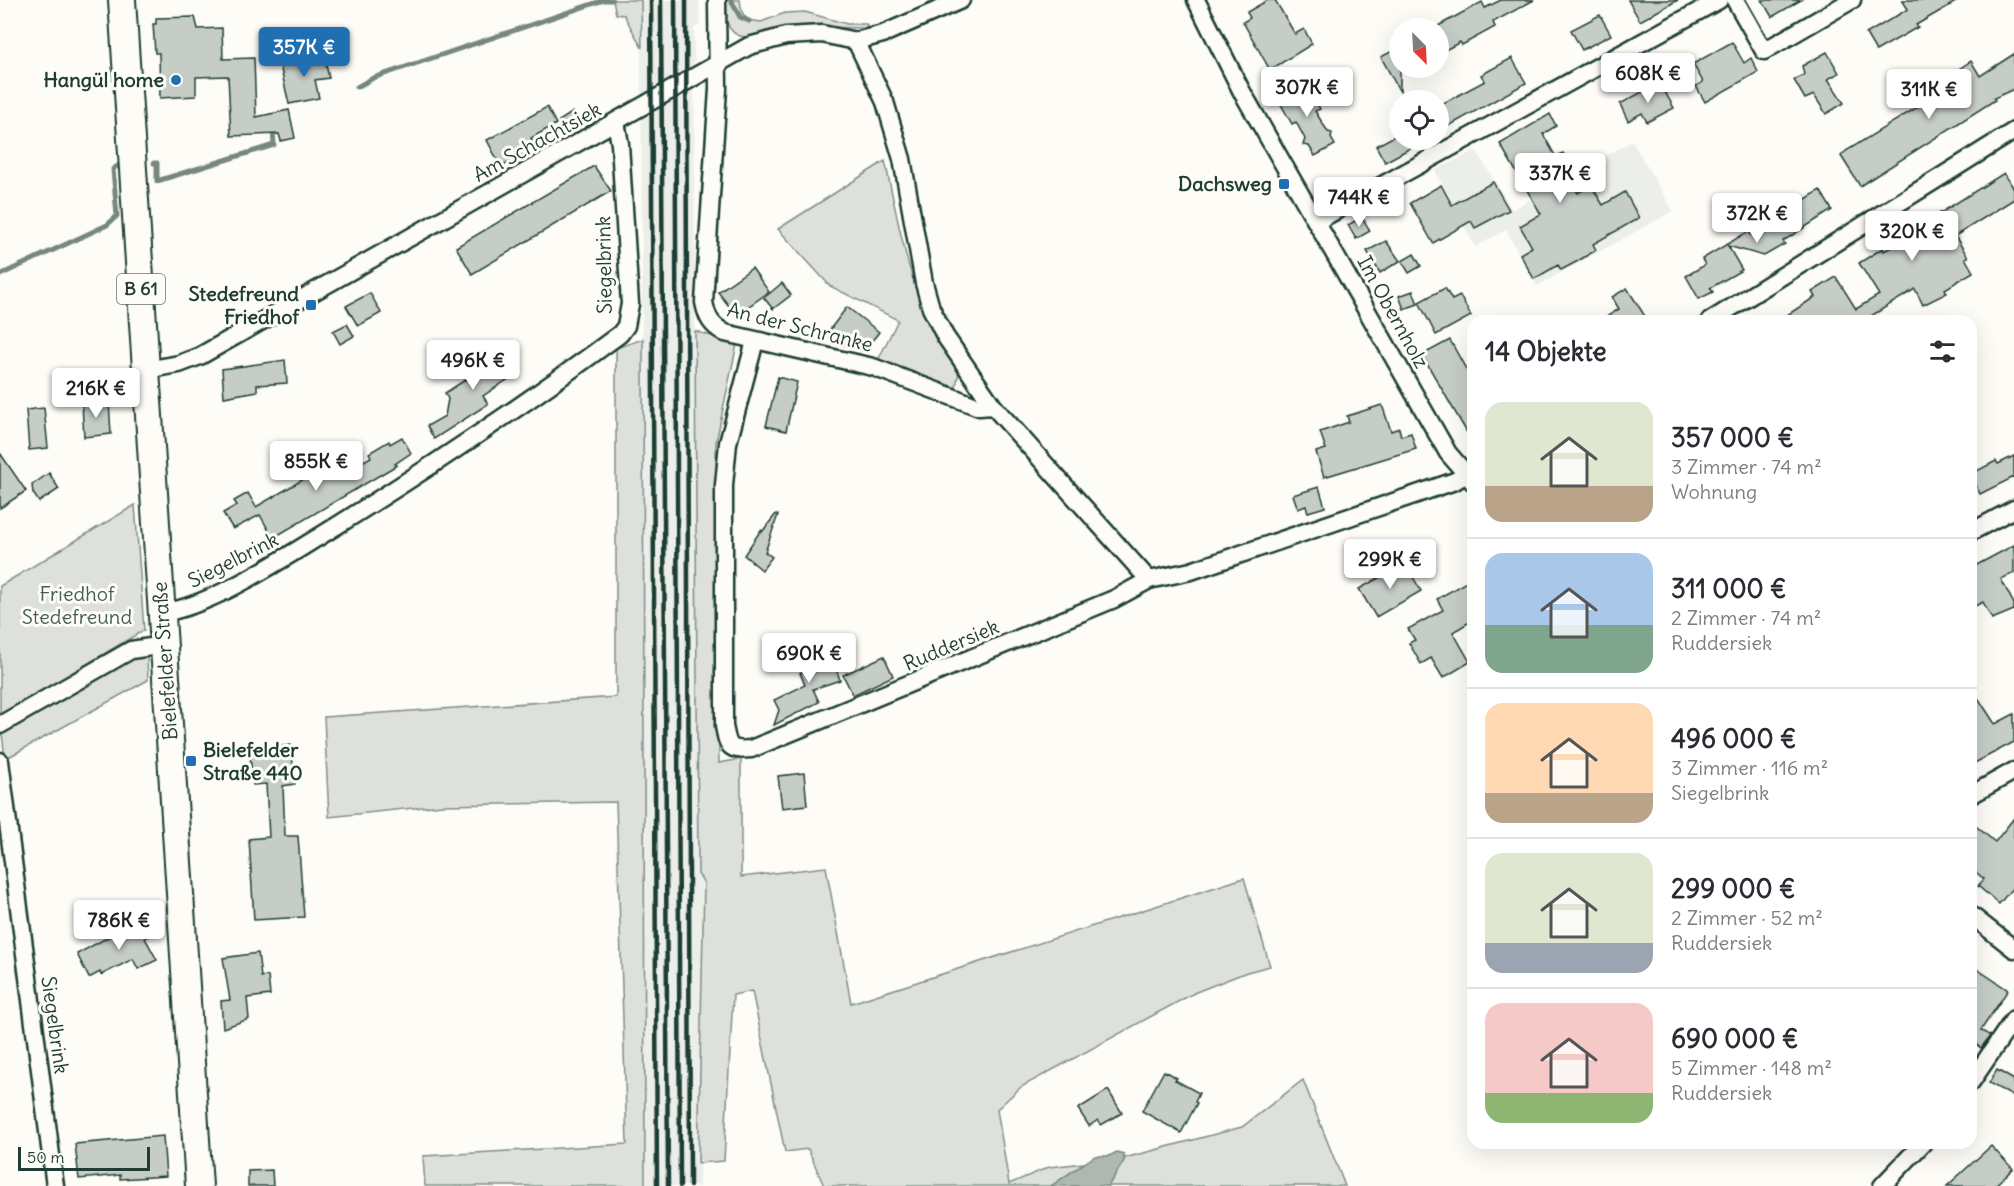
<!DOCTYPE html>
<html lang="de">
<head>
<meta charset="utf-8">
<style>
  :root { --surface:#fff; --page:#f2f2f3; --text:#2b2b33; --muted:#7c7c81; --line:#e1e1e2; --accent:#1f6fb2 }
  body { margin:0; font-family:Delius,sans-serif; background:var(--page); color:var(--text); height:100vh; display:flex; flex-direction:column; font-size:22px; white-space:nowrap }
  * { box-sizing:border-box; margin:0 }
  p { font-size:20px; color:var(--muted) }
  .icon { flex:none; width:33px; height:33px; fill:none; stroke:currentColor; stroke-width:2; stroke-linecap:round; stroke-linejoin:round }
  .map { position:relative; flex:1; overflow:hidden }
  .side { position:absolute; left:1467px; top:315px; width:510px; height:834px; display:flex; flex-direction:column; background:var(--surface); border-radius:18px; box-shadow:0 6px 24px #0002 }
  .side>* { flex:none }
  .needle { width:39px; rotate:156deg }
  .buttons { position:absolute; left:1389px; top:18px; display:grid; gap:12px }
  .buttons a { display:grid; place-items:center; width:60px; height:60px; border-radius:50%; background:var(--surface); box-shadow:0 6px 24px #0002; font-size:30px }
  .scale { position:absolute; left:18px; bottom:15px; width:132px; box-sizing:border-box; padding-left:6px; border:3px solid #1f3d34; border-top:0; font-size:16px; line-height:21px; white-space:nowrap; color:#1f3d34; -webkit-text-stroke:4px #fdfcf7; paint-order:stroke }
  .price { position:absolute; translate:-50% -51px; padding:0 14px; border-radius:6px; background:#fff; color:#222; font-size:20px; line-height:39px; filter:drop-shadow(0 2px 3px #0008) }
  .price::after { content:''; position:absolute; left:50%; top:36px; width:18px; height:14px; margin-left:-9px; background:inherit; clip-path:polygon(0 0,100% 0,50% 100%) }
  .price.current { background:var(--accent); color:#fff }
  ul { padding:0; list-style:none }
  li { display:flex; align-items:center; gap:18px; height:150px; padding:0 18px }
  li+li { border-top:2px solid var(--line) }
  li span { display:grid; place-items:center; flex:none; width:168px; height:120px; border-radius:18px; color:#555 }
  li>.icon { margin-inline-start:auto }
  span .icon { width:72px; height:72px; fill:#fffc; stroke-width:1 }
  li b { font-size:26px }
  h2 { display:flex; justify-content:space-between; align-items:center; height:72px; padding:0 18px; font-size:26px }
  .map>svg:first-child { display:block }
</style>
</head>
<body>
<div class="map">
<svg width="2014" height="1186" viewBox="0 0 2014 1186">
  <rect width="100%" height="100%" fill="#fdfcf7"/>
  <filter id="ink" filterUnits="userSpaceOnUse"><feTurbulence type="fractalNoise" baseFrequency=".0167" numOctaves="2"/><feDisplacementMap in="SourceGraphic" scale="12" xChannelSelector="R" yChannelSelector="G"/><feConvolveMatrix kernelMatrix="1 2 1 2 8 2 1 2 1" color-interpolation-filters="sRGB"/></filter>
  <g filter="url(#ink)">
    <!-- built -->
    <g fill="#eceee9">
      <path d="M 641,0 L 699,0 L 700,25 L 694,28 L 695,331 L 698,874 L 704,882 L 699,1186 L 645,1186 Z"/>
      <path d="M 1632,141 L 1673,211 L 1537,286 L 1506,230 L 1475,247 L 1435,171 L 1476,150 L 1512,210 Z"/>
    </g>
    <!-- green -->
    <g fill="#dde0db" stroke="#7e8e88" stroke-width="1.5">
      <path d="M 613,0 L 641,0 L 642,48 L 624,15 L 616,14 Z"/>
      <path d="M 724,0 L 740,0 L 742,12 L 747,20 L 761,22 L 785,13 L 805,12 L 847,24 L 866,24 L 868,28 C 835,28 798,24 766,31 C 757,33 750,39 740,36 C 726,32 724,12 724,0 Z"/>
      <path d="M 885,161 C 898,220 908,284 937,337 C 943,349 952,361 959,372 L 955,391 L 878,360 L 898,320 L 830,286 L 778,229 Z"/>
      <path d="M 695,331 L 737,344 L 716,442 L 719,763 L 741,759 L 741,877 L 826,867 L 851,1003 L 1244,878 L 1270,966 L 1247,972 L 1196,992 L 1021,1087 L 997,1109 L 1009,1184 L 1049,1167 L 1084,1163 L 1051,1186 L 824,1186 L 808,1149 L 785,1152 L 752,991 L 733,995 L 724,1161 L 698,1163 L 704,883 L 698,874 Z"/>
      <path d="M 643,339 L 645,1186 L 425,1186 L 423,1156 L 627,1144 L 616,802 L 442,805 L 329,817 L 324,717 L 616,697 L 616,348 Z"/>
      <path d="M 135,505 L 144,630 L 0,716 L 0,586 Z"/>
      <path d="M 147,656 L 148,680 L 5,759 L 2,733 L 127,658 Z"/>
      <path d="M 1303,1080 L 1345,1186 L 1108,1186 L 1125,1158 L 1242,1127 Z"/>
    </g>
    <!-- water -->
    <path fill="#aeb8b1" stroke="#75877f" stroke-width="1.5" d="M 1117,1152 L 1124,1154 L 1124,1161 L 1108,1186 L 1051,1186 L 1095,1156 L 1109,1156 Z"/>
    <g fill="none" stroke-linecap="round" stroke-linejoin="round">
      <!-- stream -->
      <g stroke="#75877f" stroke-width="5">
        <path d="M 731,0 L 740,17 L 749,21"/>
        <path d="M 357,87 L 373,78 L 604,0 L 612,0"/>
        <path d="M 154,163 L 157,163 L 157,181 L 274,145 L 273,130"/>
        <path d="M 0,275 L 107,225 L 117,216 L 113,169 L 119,165"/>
      </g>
    </g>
    <!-- building -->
    <g fill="#c6cdc7" stroke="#1f3d34" stroke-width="1.5">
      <path d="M 1268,0 L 1275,0 L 1295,34 L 1304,29 L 1312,44 L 1270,70 L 1243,22 L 1250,18 L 1247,12 Z"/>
      <path d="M 1501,0 L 1534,0 L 1493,22 L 1495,27 L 1462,45 L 1460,42 L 1438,54 L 1438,26 L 1482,2 L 1485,8 Z"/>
      <path d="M 1628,0 L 1678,0 L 1640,21 Z"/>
      <path d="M 1762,0 L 1801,0 L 1772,17 Z"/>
      <path d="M 1902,0 L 1959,0 L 1916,25 L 1918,27 L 1876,51 L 1866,34 L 1908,9 Z"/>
      <path d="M 1600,15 L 1611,35 L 1582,50 L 1571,30 Z"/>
      <path d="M 195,17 L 198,29 L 222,28 L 223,59 L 254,58 L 256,117 L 289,110 L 295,138 L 281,141 L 279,134 L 231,136 L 228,76 L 196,77 L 196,96 L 160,98 L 159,53 L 155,53 L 153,24 L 156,24 L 156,18 Z"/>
      <path d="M 1732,42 L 1744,63 L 1751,58 L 1758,72 L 1705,102 L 1696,86 L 1703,82 L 1693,64 Z"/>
      <path d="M 1400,47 L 1400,92 L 1381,57 Z"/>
      <path d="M 1827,52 L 1839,73 L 1828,79 L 1844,103 L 1826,114 L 1814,95 L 1805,99 L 1794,80 L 1804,75 L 1802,66 Z"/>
      <path d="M 2014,54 L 2014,89 L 1994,98 L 1995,100 L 1860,186 L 1841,156 L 1846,151 L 1947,89 L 1961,73 L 1959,69 L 1971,61 L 1980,76 Z"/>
      <path d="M 324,55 L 329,78 L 315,80 L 319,98 L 289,104 L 280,65 Z"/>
      <path d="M 1512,58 L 1526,83 L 1438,132 L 1438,106 L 1485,81 L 1481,75 Z"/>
      <path d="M 1306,83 L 1320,109 L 1315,111 L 1328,132 L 1332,133 L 1331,138 L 1335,145 L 1315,156 L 1309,146 L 1303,145 L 1305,139 L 1296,122 L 1292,124 L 1278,99 L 1290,89 Z"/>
      <path d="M 1661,85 L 1674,108 L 1647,122 L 1642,113 L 1628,121 L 1620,104 L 1651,87 L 1652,90 Z"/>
      <path d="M 547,107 L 556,124 L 531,138 L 536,148 L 501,167 L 487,140 Z"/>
      <path d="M 573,112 L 581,126 L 566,134 L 559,121 Z"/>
      <path d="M 1550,114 L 1556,126 L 1543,134 L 1556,157 L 1563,153 L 1571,166 L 1564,170 L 1578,193 L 1591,185 L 1603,205 L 1625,192 L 1639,218 L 1593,244 L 1596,250 L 1578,261 L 1561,270 L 1558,265 L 1534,279 L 1520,254 L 1532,247 L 1520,226 L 1541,214 L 1500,144 Z"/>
      <path d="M 1400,133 L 1400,140 L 1425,140 L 1385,162 L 1376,146 Z"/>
      <path d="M 594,166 L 611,191 L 472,274 L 456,247 Z"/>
      <path d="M 2004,173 L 2014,189 L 2014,199 L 1955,236 L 1968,257 L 1965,258 L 1973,272 L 1945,289 L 1947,293 L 1923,305 L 1915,289 L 1871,316 L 1874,321 L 1778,321 L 1815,297 L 1812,292 L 1836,277 L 1856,309 L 1879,295 L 1859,263 L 1883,248 L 1884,251 L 1907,239 L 1906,236 L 1939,219 L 1937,215 Z"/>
      <path d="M 1493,182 L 1509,210 L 1475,228 L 1471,221 L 1433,243 L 1410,203 L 1441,185 L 1452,205 Z"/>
      <path d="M 1820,190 L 1832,210 L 1783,241 L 1785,244 L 1764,256 L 1728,246 L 1742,270 L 1710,288 L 1713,292 L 1699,299 L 1686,276 L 1705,265 L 1702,259 L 1749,231 L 1751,235 L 1781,219 L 1779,216 Z"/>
      <path d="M 1362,217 L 1370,231 L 1356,239 L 1348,225 Z"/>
      <path d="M 1386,241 L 1400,261 L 1380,273 L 1367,251 Z"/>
      <path d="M 1414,254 L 1421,266 L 1409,273 L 1402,261 Z"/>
      <path d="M 752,268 L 769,292 L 736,315 L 718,292 Z"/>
      <path d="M 782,283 L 791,295 L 773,309 L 764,298 Z"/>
      <path d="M 1445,288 L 1452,300 L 1460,296 L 1471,316 L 1436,335 L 1419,302 Z"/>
      <path d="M 1627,288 L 1648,321 L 1600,321 L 1619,309 L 1612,297 Z"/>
      <path d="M 1413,291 L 1418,304 L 1404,309 L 1399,296 Z"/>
      <path d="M 370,293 L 381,313 L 358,326 L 346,306 Z"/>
      <path d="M 847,307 L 879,332 L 867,347 L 852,335 L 844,345 L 828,332 Z"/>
      <path d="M 347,324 L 354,336 L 340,344 L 333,331 Z"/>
      <path d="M 1450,340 L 1473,382 L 1473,443 L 1422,355 Z"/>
      <path d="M 498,347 L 516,374 L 483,396 L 488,404 L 434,439 L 427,426 L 445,416 L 448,399 L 445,393 L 479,371 L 474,363 Z"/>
      <path d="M 285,360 L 287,383 L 257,385 L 257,391 L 224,397 L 222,369 Z"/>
      <path d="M 778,377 L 797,382 L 786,431 L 766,426 Z"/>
      <path d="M 109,402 L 111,434 L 84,437 L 82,404 Z"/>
      <path d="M 1382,405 L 1391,431 L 1399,428 L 1401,436 L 1411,433 L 1416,449 L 1324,477 L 1316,452 L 1326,449 L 1320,432 L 1349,422 L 1347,416 Z"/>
      <path d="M 44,408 L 48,448 L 29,450 L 26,410 Z"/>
      <path d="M 402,437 L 411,453 L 395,464 L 397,465 L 273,538 L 260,515 L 233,529 L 223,513 L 237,505 L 234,501 L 248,493 L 256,507 L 326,466 L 328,466 L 335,477 L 371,457 L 369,453 L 389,441 L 390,444 Z"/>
      <path d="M 0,453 L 26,491 L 0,508 Z"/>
      <path d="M 2014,456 L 2014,477 L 1980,494 L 1971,474 L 1996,461 L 1998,464 Z"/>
      <path d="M 49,473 L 59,489 L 39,502 L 33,493 L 32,485 Z"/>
      <path d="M 1319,487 L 1325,507 L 1308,512 L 1306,506 L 1298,509 L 1293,495 Z"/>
      <path d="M 776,514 L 778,515 L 765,552 L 772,557 L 762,570 L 744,555 L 761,530 L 762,532 Z"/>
      <path d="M 2014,545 L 2014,573 L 2001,579 L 2014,604 L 2014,610 L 1992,619 L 1983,602 L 1971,608 L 1971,568 Z"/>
      <path d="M 1405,563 L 1421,591 L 1376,617 L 1359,589 Z"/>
      <path d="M 1473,578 L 1473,620 L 1453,632 L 1470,662 L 1443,678 L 1431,658 L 1421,664 L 1409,643 L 1415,640 L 1408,629 L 1443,610 L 1437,599 Z"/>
      <path d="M 826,639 L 840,680 L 813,689 L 819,702 L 774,725 L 779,710 L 774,700 L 805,685 L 800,673 L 818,666 L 811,644 Z"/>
      <path d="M 884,656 L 893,676 L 853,695 L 843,675 Z"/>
      <path d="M 1971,687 L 1995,724 L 2014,714 L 2014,742 L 1971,765 Z"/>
      <path d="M 291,745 L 295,784 L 283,786 L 285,836 L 298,836 L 304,917 L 254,920 L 249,839 L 269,837 L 266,784 L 253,785 L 250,755 L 262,754 L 261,749 Z"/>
      <path d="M 804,773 L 807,805 L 782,808 L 778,776 Z"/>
      <path d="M 2014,818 L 2014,886 L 1999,904 L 1978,886 L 1984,879 L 1971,868 L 1971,822 L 1995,842 Z"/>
      <path d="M 141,919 L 149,936 L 145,938 L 157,960 L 138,969 L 133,959 L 101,975 L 100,972 L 89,978 L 77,954 Z"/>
      <path d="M 258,953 L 261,977 L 268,976 L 270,995 L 247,998 L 249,1019 L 223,1028 L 221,1001 L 230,1000 L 223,958 Z"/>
      <path d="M 1971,965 L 2008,990 L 1981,1030 L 1990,1036 L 1981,1048 L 1973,1042 L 1971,1045 Z"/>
      <path d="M 1997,1070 L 2014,1080 L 2014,1097 L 1989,1083 Z"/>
      <path d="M 1164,1071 L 1177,1078 L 1175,1080 L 1199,1093 L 1195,1102 L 1197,1103 L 1181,1133 L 1142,1111 Z"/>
      <path d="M 1108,1090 L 1122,1113 L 1101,1125 L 1098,1120 L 1089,1126 L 1078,1109 Z"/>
      <path d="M 163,1136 L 166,1176 L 120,1179 L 120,1175 L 79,1179 L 75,1144 Z"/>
      <path d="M 1991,1146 L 2013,1169 L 1994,1186 L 1947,1186 Z"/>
      <path d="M 272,1170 L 273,1186 L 248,1186 L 248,1171 Z"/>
    </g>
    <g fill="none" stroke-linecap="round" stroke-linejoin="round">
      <defs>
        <g id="minor">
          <path d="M 717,0 L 718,89 L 704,302 C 707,318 711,325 725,333 L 873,367 L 979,407 L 993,406"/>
          <path d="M 1196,0 L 1241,90 L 1448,453 L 1473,482"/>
          <path d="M 1735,0 L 1764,51 L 1852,0"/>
          <path d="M 856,41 L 885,102 L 902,159 L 924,283 L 931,308 L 945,336 L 993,406 L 1149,580"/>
          <path d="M 1317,221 L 1719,0"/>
          <path d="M 1710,321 L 2014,131"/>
          <path d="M 755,341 L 728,443 L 724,485 L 724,726 C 728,746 728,751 751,749 L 1114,599 L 1149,580 L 1191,571 L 1455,481 L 1473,470"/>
          <path d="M 146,370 L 179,364 L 200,356 L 749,46 L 786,36 L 822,34 L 856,41 L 883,34 L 961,0"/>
          <path d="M 1971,532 L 2014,509"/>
          <path d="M 161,613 C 210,606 274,564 317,538 C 421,474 522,407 620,334 L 626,326 L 630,304 L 620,144 L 616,122"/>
          <path d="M 0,725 L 131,650 L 164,645"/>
          <path d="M 0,761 L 55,1186"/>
          <path d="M 1971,795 L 2014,771"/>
          <path d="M 1971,915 L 2014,949"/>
          <path d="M 1971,1082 L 2014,1019"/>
          <path d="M 1882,1186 L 1923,1143"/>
        </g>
        <path id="primary" d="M 122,0 L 199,1186"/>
      </defs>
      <!-- minor casing -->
      <use href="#minor" stroke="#1f3d34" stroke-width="21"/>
      <!-- primary casing -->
      <use href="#primary" stroke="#1f3d34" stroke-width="30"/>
      <!-- minor -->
      <use href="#minor" stroke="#fdfcf7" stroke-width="16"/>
      <!-- primary -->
      <use href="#primary" stroke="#fdfcf7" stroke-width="26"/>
      <!-- rail -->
      <g stroke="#1f3d34" stroke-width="4.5">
        <path d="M 651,0 L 657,1186"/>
        <path d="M 661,0 L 668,1186"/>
        <path d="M 675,0 L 680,1186"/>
        <path d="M 686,0 L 690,1186"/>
      </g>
    </g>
  </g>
  <!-- markers -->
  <g fill="#1f6fb2" stroke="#fdfcf7" stroke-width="2">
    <circle cx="176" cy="80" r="6"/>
    <rect x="1278" y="178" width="12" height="12" rx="3"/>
    <rect x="305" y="299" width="12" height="12" rx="3"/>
    <rect x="185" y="755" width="12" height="12" rx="3"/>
  </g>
  <g text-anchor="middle" stroke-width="6" stroke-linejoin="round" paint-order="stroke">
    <!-- shield labels -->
    <rect fill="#fdfcf7" stroke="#62766e" stroke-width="1.5" x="117" y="274" width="48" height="30" rx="4.5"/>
    <g font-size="18" font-weight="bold" fill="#1f3d34">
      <text x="141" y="295">B 61</text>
    </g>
    <!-- poi labels -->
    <g font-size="20" font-weight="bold" fill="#1f3d34" stroke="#fdfcf7" text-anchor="end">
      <text x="164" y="87">Hangül home</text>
      <text x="1272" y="191">Dachsweg</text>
      <text x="299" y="301">Stedefreund<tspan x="299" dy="23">Friedhof</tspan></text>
      <text x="203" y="757" text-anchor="start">Bielefelder<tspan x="203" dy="23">Straße 440</tspan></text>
    </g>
    <!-- street labels -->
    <g font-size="20" fill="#1f3d34" stroke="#fdfcf7">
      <text transform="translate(537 142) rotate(-29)" y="7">Am Schachtsiek</text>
      <text transform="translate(604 265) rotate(-91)" y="7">Siegelbrink</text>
      <text transform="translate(1393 312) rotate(61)" y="7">Im Obernholz</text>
      <text transform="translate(800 327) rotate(14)" y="7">An der Schranke</text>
      <text transform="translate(233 560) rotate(-27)" y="7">Siegelbrink</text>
      <text transform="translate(951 645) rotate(-23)" y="7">Ruddersiek</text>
      <text transform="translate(165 661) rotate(-94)" y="7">Bielefelder Straße</text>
      <text transform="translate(55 1025) rotate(82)" y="7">Siegelbrink</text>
    </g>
    <!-- park labels -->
    <g font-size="20" fill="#455e55" stroke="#fdfcf7">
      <text x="77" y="601">Friedhof<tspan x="77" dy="23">Stedefreund</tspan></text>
    </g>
  </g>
</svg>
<div class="buttons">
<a><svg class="needle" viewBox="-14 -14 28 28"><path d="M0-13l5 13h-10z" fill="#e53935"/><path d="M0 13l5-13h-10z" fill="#7c7c81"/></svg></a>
<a><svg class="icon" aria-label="locate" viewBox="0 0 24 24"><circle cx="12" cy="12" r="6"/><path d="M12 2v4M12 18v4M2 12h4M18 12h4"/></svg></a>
</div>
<div class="scale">50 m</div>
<b class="price current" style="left:304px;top:78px">357K €</b>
<b class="price" style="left:1648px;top:104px">608K €</b>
<b class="price" style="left:1307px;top:118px">307K €</b>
<b class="price" style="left:1929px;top:120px">311K €</b>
<b class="price" style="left:1560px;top:204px">337K €</b>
<b class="price" style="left:1359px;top:228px">744K €</b>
<b class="price" style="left:1757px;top:244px">372K €</b>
<b class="price" style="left:1912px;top:262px">320K €</b>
<b class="price" style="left:473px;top:391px">496K €</b>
<b class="price" style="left:96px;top:419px">216K €</b>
<b class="price" style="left:316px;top:492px">855K €</b>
<b class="price" style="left:1390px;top:590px">299K €</b>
<b class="price" style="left:809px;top:684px">690K €</b>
<b class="price" style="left:119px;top:951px">786K €</b>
<section class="side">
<h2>14 Objekte<svg class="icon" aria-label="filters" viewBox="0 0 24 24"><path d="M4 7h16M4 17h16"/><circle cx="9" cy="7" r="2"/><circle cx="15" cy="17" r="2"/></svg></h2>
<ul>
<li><span style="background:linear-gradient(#dfe7d0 70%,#b9a48a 0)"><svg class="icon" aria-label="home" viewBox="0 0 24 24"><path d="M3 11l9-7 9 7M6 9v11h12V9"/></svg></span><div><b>357 000 €</b><p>3 Zimmer · 74 m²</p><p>Wohnung</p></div></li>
<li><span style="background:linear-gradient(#a9c7e8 60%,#7fa58c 0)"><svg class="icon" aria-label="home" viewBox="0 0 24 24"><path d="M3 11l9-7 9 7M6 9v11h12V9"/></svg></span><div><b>311 000 €</b><p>2 Zimmer · 74 m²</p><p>Ruddersiek</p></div></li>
<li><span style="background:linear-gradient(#ffd9b3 75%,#b9a48a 0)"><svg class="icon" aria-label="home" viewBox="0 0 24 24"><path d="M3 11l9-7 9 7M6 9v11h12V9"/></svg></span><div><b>496 000 €</b><p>3 Zimmer · 116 m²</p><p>Siegelbrink</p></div></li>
<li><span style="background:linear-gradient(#dfe7d0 75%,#9aa5b1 0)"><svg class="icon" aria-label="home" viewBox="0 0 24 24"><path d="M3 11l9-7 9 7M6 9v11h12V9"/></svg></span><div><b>299 000 €</b><p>2 Zimmer · 52 m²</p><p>Ruddersiek</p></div></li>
<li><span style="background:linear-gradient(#f6c9c9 75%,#8fb573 0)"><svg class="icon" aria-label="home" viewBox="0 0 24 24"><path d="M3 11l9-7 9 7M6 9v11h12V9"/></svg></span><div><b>690 000 €</b><p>5 Zimmer · 148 m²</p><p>Ruddersiek</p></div></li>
</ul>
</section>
</div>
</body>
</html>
